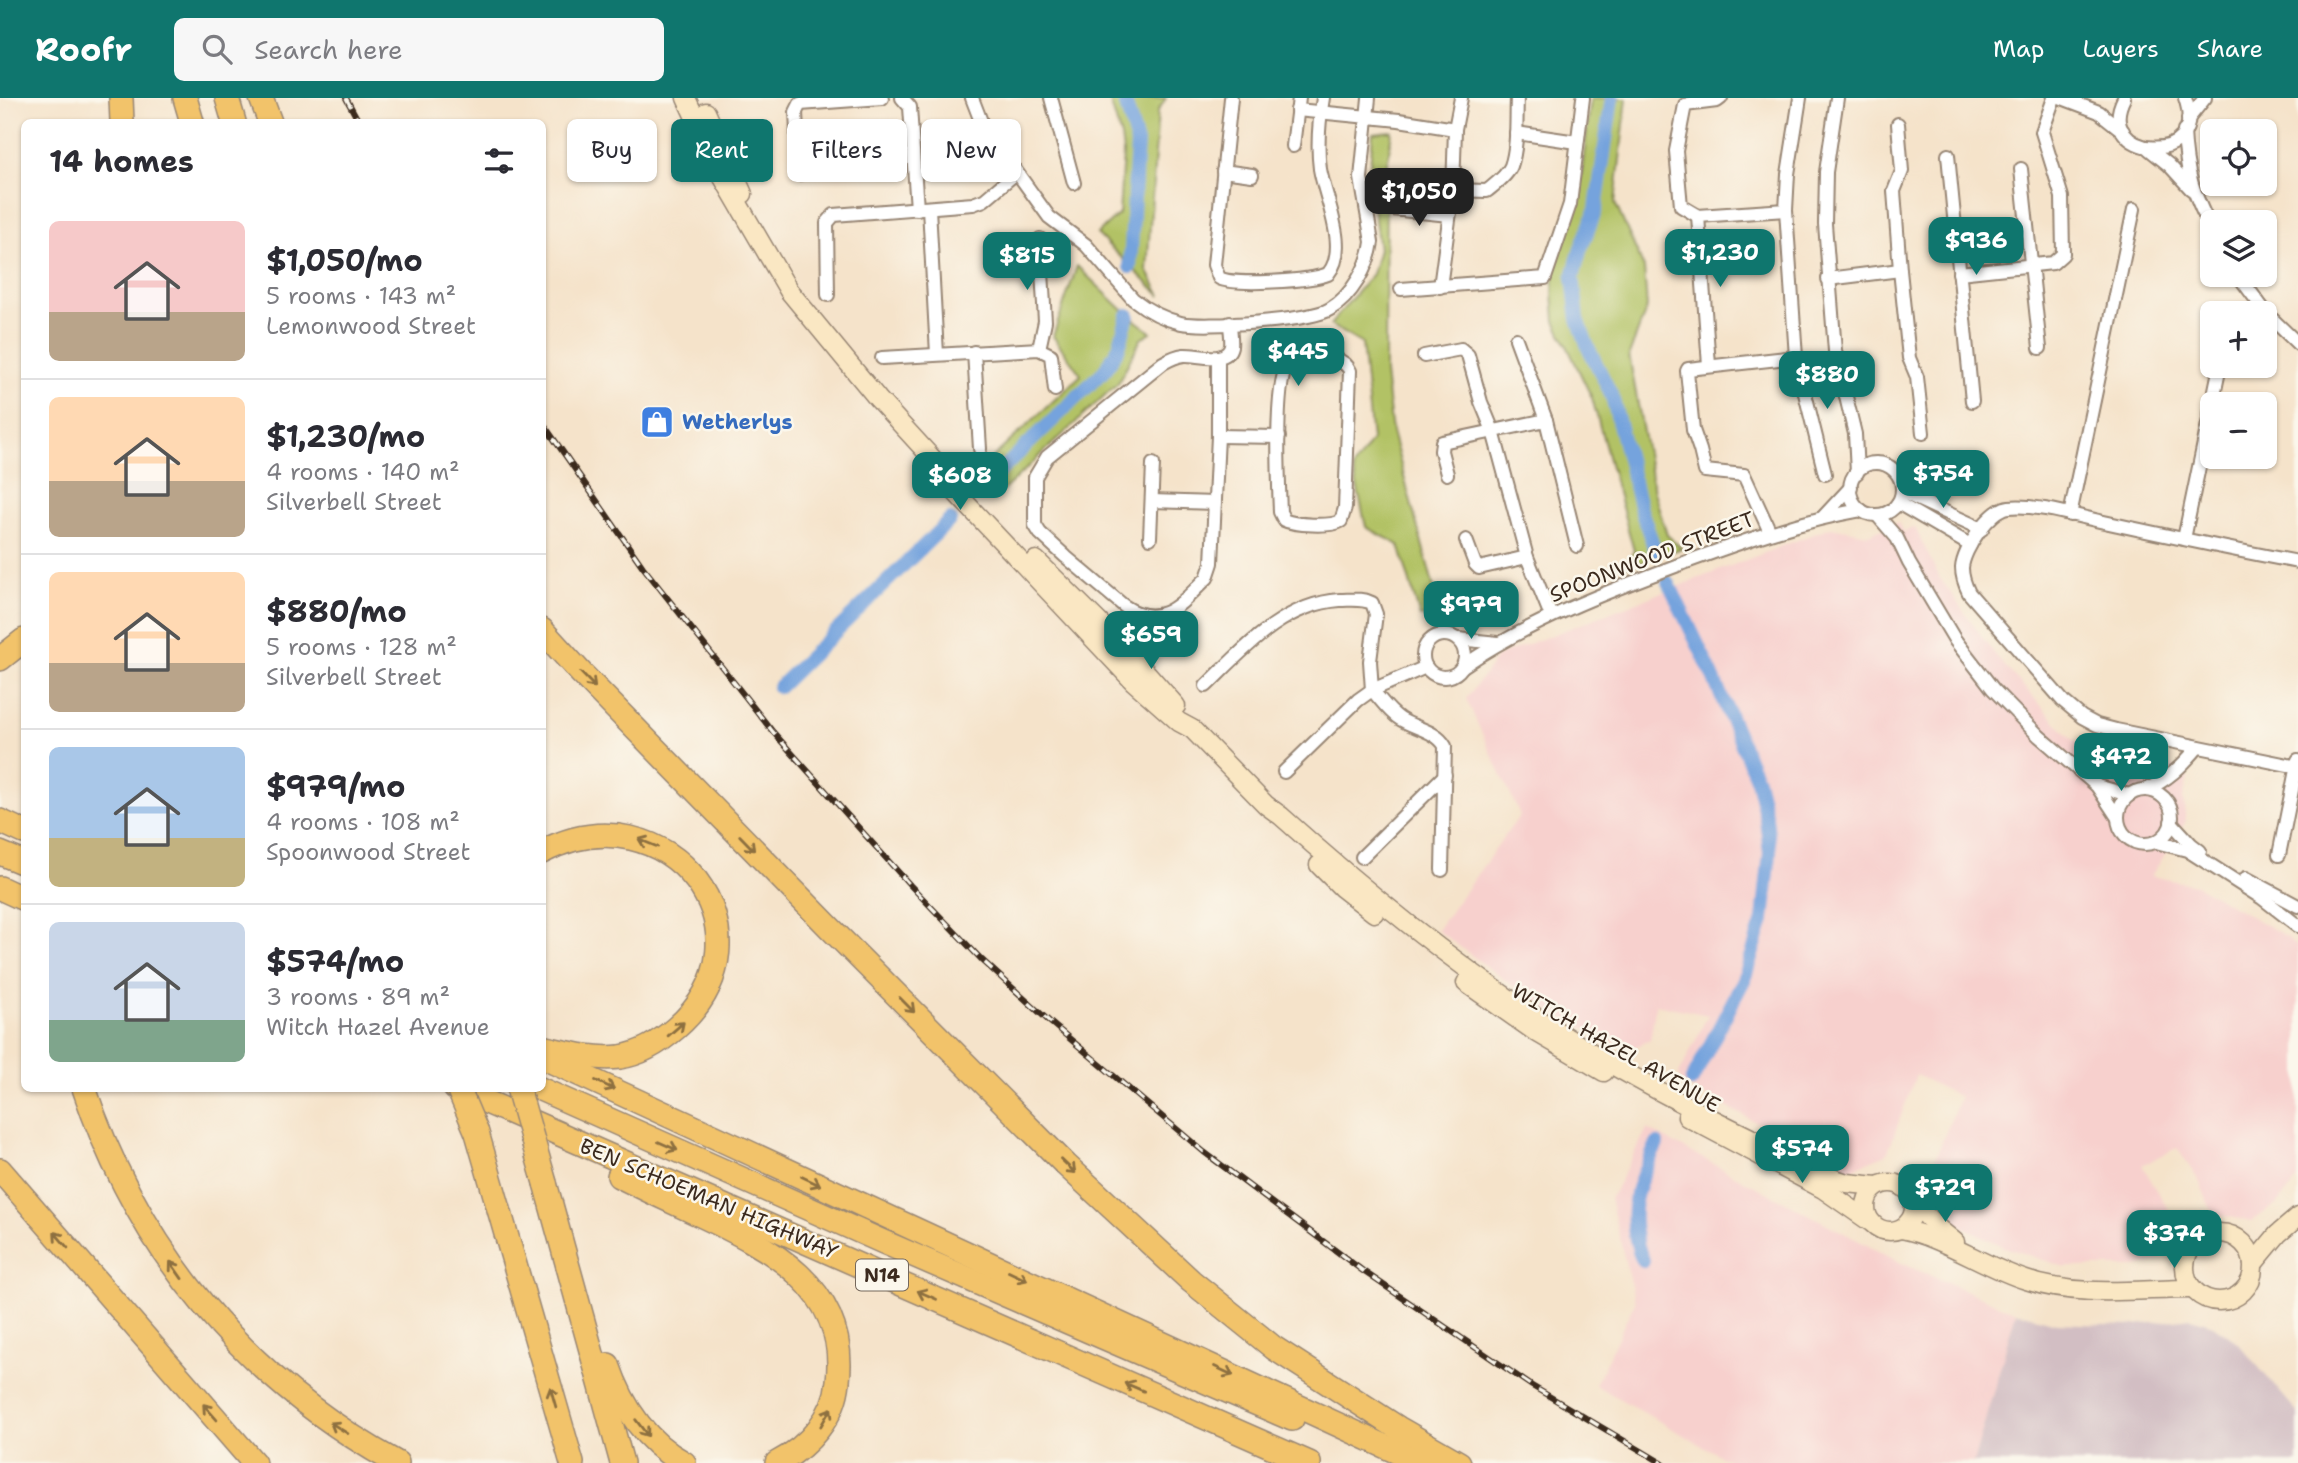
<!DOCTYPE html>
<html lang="en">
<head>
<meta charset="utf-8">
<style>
  :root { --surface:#fff; --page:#f7f7f7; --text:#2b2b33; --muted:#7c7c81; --line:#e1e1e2; --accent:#0f766e }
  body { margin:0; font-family:"Shantell Sans",sans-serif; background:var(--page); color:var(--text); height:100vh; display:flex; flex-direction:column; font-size:26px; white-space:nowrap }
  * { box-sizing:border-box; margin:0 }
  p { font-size:23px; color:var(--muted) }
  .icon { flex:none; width:38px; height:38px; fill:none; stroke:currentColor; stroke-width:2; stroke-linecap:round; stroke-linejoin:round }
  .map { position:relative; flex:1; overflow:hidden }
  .panel { position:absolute; left:21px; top:21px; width:525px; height:973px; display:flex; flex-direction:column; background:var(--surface); border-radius:10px; box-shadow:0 2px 5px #0004 }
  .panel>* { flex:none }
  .banner { position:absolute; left:567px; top:21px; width:665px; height:63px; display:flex; gap:14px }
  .controls { position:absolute; left:2200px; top:21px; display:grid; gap:14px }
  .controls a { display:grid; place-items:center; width:77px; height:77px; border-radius:10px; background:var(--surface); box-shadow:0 2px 5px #0004; font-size:35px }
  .price { position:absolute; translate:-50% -60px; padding:0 16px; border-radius:14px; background:var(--accent); color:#fff; font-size:23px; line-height:46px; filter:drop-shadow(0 2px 4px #0008) }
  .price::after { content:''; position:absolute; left:50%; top:42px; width:21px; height:16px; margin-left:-10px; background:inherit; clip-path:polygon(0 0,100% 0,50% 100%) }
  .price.active { background:#222; color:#fff }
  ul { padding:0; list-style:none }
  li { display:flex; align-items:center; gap:21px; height:175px; padding:0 28px }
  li+li { border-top:2px solid var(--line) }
  li span { display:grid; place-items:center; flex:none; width:196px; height:140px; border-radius:10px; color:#555 }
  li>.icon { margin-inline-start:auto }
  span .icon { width:84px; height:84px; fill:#fffc; stroke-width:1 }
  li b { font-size:30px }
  h2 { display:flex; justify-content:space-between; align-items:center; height:84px; padding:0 28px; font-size:30px }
  .pill { padding:0 24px; border-radius:10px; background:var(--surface); box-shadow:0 2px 5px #0004; font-size:24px; line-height:63px }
  .pill.active { background:var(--accent); color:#fff }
  header { display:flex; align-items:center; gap:42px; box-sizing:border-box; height:98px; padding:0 35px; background:var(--accent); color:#fff }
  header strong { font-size:33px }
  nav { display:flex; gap:38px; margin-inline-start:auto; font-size:24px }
  .search { width:490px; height:63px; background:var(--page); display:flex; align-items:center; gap:18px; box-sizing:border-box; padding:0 24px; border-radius:10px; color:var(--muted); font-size:26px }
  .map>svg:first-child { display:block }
</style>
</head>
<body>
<header>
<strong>Roofr</strong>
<div class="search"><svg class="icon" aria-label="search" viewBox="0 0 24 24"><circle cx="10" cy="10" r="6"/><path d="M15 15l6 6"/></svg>Search here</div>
<nav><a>Map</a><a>Layers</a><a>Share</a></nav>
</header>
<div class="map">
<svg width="2298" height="1365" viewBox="0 0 2298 1365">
  <rect width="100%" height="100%" fill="#fbf7ec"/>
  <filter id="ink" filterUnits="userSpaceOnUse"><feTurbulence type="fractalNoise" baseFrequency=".0143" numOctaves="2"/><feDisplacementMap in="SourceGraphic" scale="14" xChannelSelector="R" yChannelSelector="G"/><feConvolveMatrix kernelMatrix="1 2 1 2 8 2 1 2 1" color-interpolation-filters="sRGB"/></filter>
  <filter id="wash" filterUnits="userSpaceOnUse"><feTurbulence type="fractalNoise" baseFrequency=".00686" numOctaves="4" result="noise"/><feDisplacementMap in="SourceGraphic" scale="28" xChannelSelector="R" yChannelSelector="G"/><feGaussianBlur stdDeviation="1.57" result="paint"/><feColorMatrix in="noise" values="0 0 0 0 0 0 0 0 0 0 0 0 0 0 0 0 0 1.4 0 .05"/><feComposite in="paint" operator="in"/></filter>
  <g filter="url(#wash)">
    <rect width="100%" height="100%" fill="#f5e3ca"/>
    <!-- built -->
    <g fill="#f7d0cd">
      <path d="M 1898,424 L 1903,434 L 1915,429 L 1939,479 L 1999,562 L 2070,639 L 2124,680 L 2161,669 L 2166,664 L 2188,680 L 2183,700 L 2186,723 L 2151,778 L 2196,787 L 2287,839 L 2298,849 L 2298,1081 L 2276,1107 L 2251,1123 L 2213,1116 L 2199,1083 L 2177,1050 L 2142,1067 L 2180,1131 L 2160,1163 L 2137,1169 L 2065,1169 L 2004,1149 L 1940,1117 L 1927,1081 L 1960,999 L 1916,977 L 1887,1056 L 1847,1072 L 1681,985 L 1679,976 L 1708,917 L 1656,906 L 1650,942 L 1628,952 L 1539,907 L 1437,832 L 1520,717 L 1466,601 L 1498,558 L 1831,429 L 1868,436 Z"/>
      <path d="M 1647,1031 L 1899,1164 L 2016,1214 L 1973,1365 L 1733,1365 L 1595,1287 L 1635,1204 L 1610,1101 Z"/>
    </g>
    <!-- industrial -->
    <path fill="#d2bec3" d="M 2016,1214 L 2056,1225 L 2129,1228 L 2191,1220 L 2213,1227 L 2237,1244 L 2298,1315 L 2298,1365 L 1973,1365 Z"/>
    <!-- green -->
    <g fill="#b2c265" stroke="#767642" stroke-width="2">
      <path d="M 1109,0 L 1166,0 L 1158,13 L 1147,172 L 1161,198 L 1097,136 L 1119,116 L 1123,55 L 1121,39 Z"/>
      <path d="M 1591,0 L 1627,0 L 1615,105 L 1644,170 L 1647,209 L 1629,257 L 1654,394 L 1667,437 L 1682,450 L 1624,470 L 1634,453 L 1592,300 L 1555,223 L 1553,194 L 1555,162 L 1578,105 Z"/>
      <path d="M 1392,33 L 1386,74 L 1385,275 L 1392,334 L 1441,516 L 1420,519 L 1399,447 L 1366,429 L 1353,370 L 1372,342 L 1362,246 L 1330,227 L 1372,176 L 1379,151 L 1369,79 L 1373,35 Z"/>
      <path d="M 1077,168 L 1128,217 L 1151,234 L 1141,241 L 1118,285 L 997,398 L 975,376 L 1081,277 L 1053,238 Z"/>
    </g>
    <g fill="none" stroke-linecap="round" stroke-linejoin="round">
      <!-- canal -->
      <g stroke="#74a3dd" stroke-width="14">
        <path d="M 1124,0 L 1137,45 L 1130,169"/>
        <path d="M 1612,0 L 1596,111 L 1580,153 L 1573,179 L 1578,221 L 1588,249 L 1612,298 L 1641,412 L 1655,452"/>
        <path d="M 992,381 L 1105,272 L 1119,249 L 1128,217"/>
        <path d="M 1668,484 L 1711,574 L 1757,682 L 1766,720 L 1770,755 L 1763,822 L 1744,882 L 1692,982"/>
        <path d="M 779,589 L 950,422"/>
        <path d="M 1643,1163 C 1624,1116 1636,1089 1657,1046"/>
      </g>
    </g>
  </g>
  <g filter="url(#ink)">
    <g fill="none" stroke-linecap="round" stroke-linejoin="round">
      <defs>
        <g id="street">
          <path d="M 902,0 L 910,9 L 917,111"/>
          <path d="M 972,0 L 982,26 L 1049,119 L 1086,147 L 1133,201 C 1147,212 1163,221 1181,225 C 1203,230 1312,223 1330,211 C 1351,199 1369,168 1372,144 L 1361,80 L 1369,0"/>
          <path d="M 1051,0 L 1074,85"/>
          <path d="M 1231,0 L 1214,167 L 1219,180 C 1234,188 1310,183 1328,176 C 1350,151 1325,101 1320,71 C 1317,48 1319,23 1323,0"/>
          <path d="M 1721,0 L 1717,3 L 1685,7 L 1676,53 L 1681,108 L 1698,118 L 1786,112"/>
          <path d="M 1800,0 L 1788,76 L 1786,112 L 1796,259 L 1825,376"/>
          <path d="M 1837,0 L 1826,74 L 1825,126 L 1835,253 L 1855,336 L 1857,375"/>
          <path d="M 2062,0 L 2099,14 L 2123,33"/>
          <path d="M 2124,0 C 2093,60 2210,72 2185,0"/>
          <path d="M 1297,12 L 1399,22 L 1455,31"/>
          <path d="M 2188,21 L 2205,0"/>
          <path d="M 1898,26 L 1902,73 L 1894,93 L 1900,172 L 1909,260 L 1917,279 L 1923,335"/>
          <path d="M 2184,33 C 2186,77 2193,94 2212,133"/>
          <path d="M 1516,35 L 1577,44"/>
          <path d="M 1293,48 L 1299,0"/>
          <path d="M 2149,51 L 2169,67 L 2191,91"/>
          <path d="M 1948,57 L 1972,303"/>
          <path d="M 2021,71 L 2040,250"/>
          <path d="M 1223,73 L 1252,77"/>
          <path d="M 799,76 L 796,14 L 800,6 L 882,0"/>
          <path d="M 1453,92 L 1487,93 C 1494,87 1507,78 1511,68 C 1518,48 1516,21 1517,0"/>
          <path d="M 929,110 L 937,256"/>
          <path d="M 1392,111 L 1449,117"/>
          <path d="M 1698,118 L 1709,267"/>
          <path d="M 1959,175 L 2053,165 L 2063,156 L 2062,99 L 2042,34 L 2054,0"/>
          <path d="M 2238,177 L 2267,216 L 2298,246"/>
          <path d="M 1828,181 L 1900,172"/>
          <path d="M 1440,189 L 1453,92 L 1455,31 L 1461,0"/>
          <path d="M 1401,191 L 1545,180 L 1570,106 L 1583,0"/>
          <path d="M 828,197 L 827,125 L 834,117 L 973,106 L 984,102 L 1016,75"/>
          <path d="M 1516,241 L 1546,322"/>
          <path d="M 1039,251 L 1045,223 L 1040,141"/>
          <path d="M 974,254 L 980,351"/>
          <path d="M 1424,258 L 1461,251 L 1468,257 L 1481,304 L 1493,333 L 1527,459 L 1551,518"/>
          <path d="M 1218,259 L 1218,338 L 1212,465 L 1207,480 C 1181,505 1161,533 1124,508 L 1066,459 L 1040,435 L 1035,427 L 1035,379 L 1047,359 L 1163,265 C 1170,261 1176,258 1184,257 C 1197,256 1227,267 1231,248 C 1232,241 1230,232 1230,225"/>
          <path d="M 1306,259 C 1322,260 1343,257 1350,273 L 1345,410 L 1341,423 C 1331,429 1294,427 1284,422 L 1280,414 C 1279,387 1273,279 1290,263 Z"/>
          <path d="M 882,260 L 1039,251 L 1051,257 L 1055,292"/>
          <path d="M 1218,338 L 1279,339"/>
          <circle cx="1876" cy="391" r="26"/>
          <path d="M 1447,376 L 1441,353 L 1442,344 L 1546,322 L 1577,448"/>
          <path d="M 1902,394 L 1982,431"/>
          <path d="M 1152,403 L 1215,405"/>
          <path d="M 1898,405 L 1970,447"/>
          <path d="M 1877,417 L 1897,440 L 1909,465 L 1955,542 L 1993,591 L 2039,638 L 2097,688 L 2118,720"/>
          <path d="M 2070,417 L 2134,111"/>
          <path d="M 1824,418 L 1851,389"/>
          <path d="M 1770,434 L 1744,377 L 1705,373 L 1700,352 L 1693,332 L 1687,273 L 1688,271 L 1796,259"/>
          <path d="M 1150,440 L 1153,366"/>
          <path d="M 2184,441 L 2220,268"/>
          <path d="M 1466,442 L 1475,466 L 1479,470 L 1527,459"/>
          <path d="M 2298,464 C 2233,452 2168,438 2104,424 C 2076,418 2037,406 2009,409 C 1990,411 1963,452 1962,470 C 1962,479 1965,487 1969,495 L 2063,603 L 2082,619 L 2097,627 L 2116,632 L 2298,669"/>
          <circle cx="1444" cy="558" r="21"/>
          <path d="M 1458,541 L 1498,545"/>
          <path d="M 1463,568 C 1530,523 1606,494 1681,466 C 1741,444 1799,423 1861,412"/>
          <path d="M 1426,569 L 1372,592 C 1381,602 1389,614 1400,621 C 1414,630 1437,633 1445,648 L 1442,772"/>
          <path d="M 1206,588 C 1244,551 1283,506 1340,502 C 1351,502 1362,500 1372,505 L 1376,516 L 1370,563 L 1372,592 L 1358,602 L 1284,674"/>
          <path d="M 2097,688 L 2129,697"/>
          <path d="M 2145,692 C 2168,682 2182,668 2198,649"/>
          <circle cx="2145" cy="719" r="27"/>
          <path d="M 2171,724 L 2191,746 L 2200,753"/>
          <path d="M 2156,744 L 2187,752 L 2262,800 L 2298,828"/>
          <path d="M 2279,757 L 2298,662"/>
          <path d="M 1362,759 L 1445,677"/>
          <path d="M 2246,780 L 2298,808"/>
        </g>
        <g id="secondary">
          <path d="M 686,0 L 722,78 L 789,193 L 878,301 L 943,372"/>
          <path d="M 706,14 L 743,96"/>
          <path d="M 935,366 L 945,383 L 1134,584 L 1179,624 L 1192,631 L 1266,707 L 1281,718 C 1360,789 1442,856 1531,916 C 1625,980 1733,1032 1835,1081 L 1847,1085 L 1877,1088"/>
          <path d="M 1036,462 L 1122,547 L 1176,608"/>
          <path d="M 1319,767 L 1342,790 L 1374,815"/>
          <path d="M 1466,885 L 1534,933 L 1604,974"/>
          <path d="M 1687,1019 L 1823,1091 L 1869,1123"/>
          <circle cx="1890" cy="1109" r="24"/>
          <path d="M 1914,1105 L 1939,1131 L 1955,1144"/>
          <path d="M 1901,1131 C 1944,1139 1984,1169 2026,1182 C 2080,1200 2137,1191 2193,1191"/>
          <circle cx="2219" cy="1169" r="34"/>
          <path d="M 2253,1166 L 2278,1136 L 2298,1119"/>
        </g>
        <g id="highway">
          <path d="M 121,0 L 122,24"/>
          <path d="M 185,0 L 192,24"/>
          <path d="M 227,0 L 234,24"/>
          <path d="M 261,0 L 270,24"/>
          <path d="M 542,532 L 582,576 L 833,833 L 1066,1067 L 1191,1183 L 1274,1250 L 1398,1330 L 1459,1365"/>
          <path d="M 0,561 L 24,542"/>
          <path d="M 0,723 L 24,734"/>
          <path d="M 542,754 C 669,687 782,838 676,930 C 660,944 641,956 620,959 C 595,962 569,955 546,950"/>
          <path d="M 0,755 L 24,765"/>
          <path d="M 0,790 L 24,801"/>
          <path d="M 542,959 L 1421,1365"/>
          <path d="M 84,990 C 139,1154 246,1282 397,1365"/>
          <path d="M 455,990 L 1309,1365"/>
          <path d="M 538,990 L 881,1143 L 1292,1321"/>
          <path d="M 477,1035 L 572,1365"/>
          <path d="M 0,1072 L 254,1365"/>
          <path d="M 619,1078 C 645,1091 670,1103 696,1115 C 769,1149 849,1189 838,1283 C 835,1319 808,1349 777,1365"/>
          <path d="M 545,1085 L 622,1365"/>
          <path d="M 608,1267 C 622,1308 645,1344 684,1365"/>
        </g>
      </defs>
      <!-- street casing -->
      <use href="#street" stroke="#988674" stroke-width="16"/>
      <!-- secondary casing -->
      <use href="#secondary" stroke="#988674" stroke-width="21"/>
      <!-- highway casing -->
      <use href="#highway" stroke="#988674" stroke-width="26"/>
      <!-- street -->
      <use href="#street" stroke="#fff" stroke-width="12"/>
      <!-- secondary -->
      <use href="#secondary" stroke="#fae7c3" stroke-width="18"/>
      <!-- highway -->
      <use href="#highway" stroke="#f2c36a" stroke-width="23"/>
      <defs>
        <g id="rail">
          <path d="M 346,0 L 359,24"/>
          <path d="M 542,324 L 643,469 L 773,634 L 910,787 L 982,862 L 1050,924 L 1204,1054 L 1363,1173 L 1532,1288 L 1662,1365"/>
        </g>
      </defs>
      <!-- rail casing -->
      <use href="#rail" stroke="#3b2a1e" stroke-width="6"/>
      <!-- rail -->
      <use href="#rail" stroke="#fbf7ec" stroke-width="3.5" stroke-dasharray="10" stroke-linecap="butt"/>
      <defs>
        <g id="highway-bridge">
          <path d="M 458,990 L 477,1035"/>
          <path d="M 518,990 L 545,1085"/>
        </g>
      </defs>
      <!-- highway-bridge casing -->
      <use href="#highway-bridge" stroke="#988674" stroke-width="26" stroke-linecap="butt"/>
      <!-- highway-bridge -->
      <use href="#highway-bridge" stroke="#f2c36a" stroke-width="23"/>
    </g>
    <!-- one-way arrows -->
    <defs><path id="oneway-shaft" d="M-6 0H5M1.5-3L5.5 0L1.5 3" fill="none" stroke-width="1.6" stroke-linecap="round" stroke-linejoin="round" transform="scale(1.75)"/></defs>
    <g stroke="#8d6f40">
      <use href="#oneway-shaft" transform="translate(588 582) rotate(46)"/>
      <use href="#oneway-shaft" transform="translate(648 745) rotate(-158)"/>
      <use href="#oneway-shaft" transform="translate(747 745) rotate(46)"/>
      <use href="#oneway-shaft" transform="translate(907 907) rotate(45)"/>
      <use href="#oneway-shaft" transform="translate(676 931) rotate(-41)"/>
      <use href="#oneway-shaft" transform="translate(605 987) rotate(25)"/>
      <use href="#oneway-shaft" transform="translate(668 1048) rotate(24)"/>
      <use href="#oneway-shaft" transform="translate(1068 1068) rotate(44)"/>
      <use href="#oneway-shaft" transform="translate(811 1083) rotate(25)"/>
      <use href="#oneway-shaft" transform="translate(61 1142) rotate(-131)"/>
      <use href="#oneway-shaft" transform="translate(176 1172) rotate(-125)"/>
      <use href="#oneway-shaft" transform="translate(1018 1178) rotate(25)"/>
      <use href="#oneway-shaft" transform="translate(927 1197) rotate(-156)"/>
      <use href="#oneway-shaft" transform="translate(1224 1273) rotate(25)"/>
      <use href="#oneway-shaft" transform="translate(1134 1289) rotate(-157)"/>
      <use href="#oneway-shaft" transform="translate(553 1299) rotate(-106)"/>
      <use href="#oneway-shaft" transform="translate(210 1314) rotate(-131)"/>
      <use href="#oneway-shaft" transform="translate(826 1319) rotate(-60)"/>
      <use href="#oneway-shaft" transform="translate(339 1330) rotate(-148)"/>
      <use href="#oneway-shaft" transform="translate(642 1330) rotate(53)"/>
    </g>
  </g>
  <!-- icons -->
  <defs>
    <symbol id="shop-square" viewBox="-11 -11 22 22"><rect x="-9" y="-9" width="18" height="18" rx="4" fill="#3f7fe0" stroke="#fbf7ec"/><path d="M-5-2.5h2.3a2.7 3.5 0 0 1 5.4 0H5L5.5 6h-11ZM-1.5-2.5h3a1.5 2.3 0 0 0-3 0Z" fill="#fff"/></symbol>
  </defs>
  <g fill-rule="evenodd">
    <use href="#shop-square" x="638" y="305" width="38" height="38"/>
  </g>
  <g text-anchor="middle" stroke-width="5" stroke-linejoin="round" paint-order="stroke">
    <!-- shield labels -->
    <rect fill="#fbf7ec" stroke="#75685c" stroke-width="2" x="856" y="1161.5" width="52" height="31" rx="5"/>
    <g font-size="19" font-weight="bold" fill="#3b2a1e">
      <text x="882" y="1184">N14</text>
    </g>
    <!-- shop labels -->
    <g font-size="21" font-weight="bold" fill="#366cbe" stroke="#fbf7ec" text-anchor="start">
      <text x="682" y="331">Wetherlys</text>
    </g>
    <!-- street labels -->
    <g font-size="21" fill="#3b2a1e" stroke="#fbf7ec">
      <text transform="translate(1652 459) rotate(-21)" y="7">SPOONWOOD STREET</text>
      <text transform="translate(1616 950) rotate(30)" y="7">WITCH HAZEL AVENUE</text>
      <text transform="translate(709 1101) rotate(23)" y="7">BEN SCHOEMAN HIGHWAY</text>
    </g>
  </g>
</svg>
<div class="controls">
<a><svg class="icon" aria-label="locate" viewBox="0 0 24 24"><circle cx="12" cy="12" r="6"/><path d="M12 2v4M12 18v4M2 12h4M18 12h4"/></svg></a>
<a><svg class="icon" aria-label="layers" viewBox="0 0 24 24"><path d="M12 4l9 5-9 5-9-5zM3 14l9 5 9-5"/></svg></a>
<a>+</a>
<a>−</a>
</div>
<b class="price active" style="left:1419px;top:130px">$1,050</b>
<b class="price" style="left:1976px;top:179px">$936</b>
<b class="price" style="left:1720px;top:191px">$1,230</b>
<b class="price" style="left:1027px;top:194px">$815</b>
<b class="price" style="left:1298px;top:290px">$445</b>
<b class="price" style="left:1827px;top:313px">$880</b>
<b class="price" style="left:1943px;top:412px">$754</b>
<b class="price" style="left:960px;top:414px">$608</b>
<b class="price" style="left:1471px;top:543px">$979</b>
<b class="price" style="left:1151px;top:573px">$659</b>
<b class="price" style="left:2121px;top:695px">$472</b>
<b class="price" style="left:1802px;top:1087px">$574</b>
<b class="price" style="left:1945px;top:1126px">$729</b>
<b class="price" style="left:2174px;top:1172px">$374</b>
<div class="banner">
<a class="pill">Buy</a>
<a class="pill active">Rent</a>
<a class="pill">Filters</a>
<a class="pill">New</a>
</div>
<section class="panel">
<h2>14 homes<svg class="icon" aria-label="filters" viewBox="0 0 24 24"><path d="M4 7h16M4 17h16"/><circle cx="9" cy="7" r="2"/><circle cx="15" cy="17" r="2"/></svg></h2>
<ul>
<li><span style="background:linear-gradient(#f6c9c9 65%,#b9a48a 0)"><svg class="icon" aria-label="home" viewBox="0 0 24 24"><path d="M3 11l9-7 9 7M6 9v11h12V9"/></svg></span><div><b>$1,050/mo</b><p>5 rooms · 143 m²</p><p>Lemonwood Street</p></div></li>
<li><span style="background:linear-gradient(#ffd9b3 60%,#b9a48a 0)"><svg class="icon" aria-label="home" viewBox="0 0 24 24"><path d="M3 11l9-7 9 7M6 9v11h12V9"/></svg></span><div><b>$1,230/mo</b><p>4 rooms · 140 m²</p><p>Silverbell Street</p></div></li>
<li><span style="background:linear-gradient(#ffd9b3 65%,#b9a48a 0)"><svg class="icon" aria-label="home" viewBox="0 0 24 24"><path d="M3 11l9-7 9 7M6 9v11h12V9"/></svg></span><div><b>$880/mo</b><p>5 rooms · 128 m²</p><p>Silverbell Street</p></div></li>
<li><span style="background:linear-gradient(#a9c7e8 65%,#c2b280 0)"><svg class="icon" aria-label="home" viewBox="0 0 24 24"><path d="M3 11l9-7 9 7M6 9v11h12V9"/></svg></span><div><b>$979/mo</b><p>4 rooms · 108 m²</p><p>Spoonwood Street</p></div></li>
<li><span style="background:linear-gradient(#c9d6e8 70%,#7fa58c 0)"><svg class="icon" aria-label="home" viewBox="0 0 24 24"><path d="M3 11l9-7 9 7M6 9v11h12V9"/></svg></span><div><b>$574/mo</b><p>3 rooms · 89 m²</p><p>Witch Hazel Avenue</p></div></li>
</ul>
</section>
</div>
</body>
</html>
